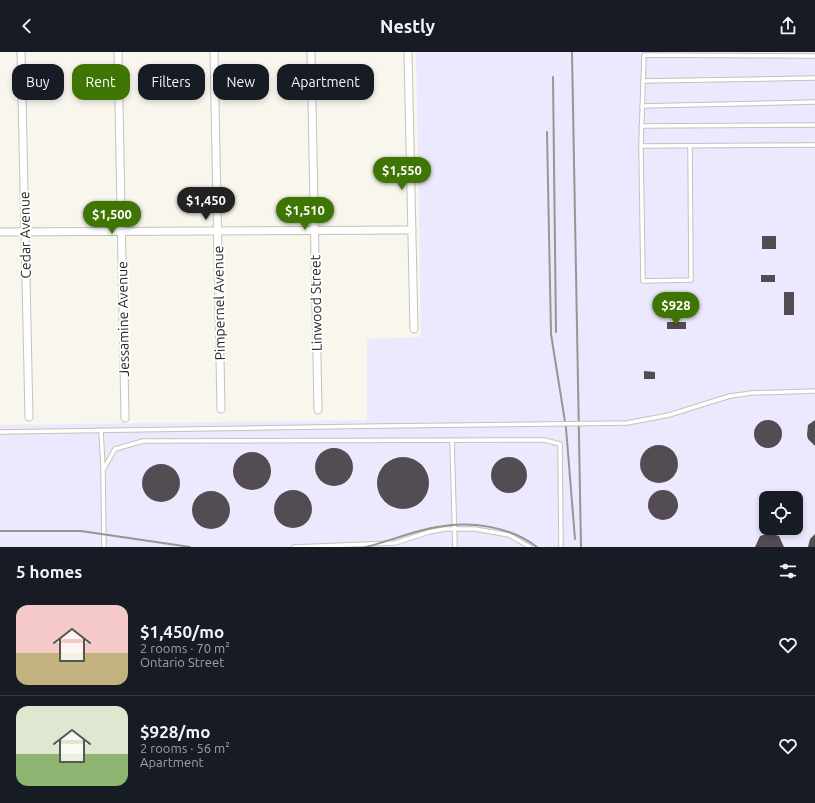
<!DOCTYPE html>
<html lang="en">
<head>
<meta charset="utf-8">
<style>
  :root { --surface:#171b24; --page:#20242c; --text:#f1f3f6; --muted:#9ea1a6; --line:#363941; --accent:#3e7503 }
  body { margin:0; font-family:Ubuntu,sans-serif; background:var(--page); color:var(--text); height:100vh; display:flex; flex-direction:column; font-size:15px; white-space:nowrap }
  * { box-sizing:border-box; margin:0 }
  p { font-size:13px; color:var(--muted) }
  .icon { flex:none; width:22px; height:22px; fill:none; stroke:currentColor; stroke-width:2; stroke-linecap:round; stroke-linejoin:round }
  .map { position:relative; height:495px; overflow:hidden }
  .panel { display:flex; flex-direction:column; background:var(--surface); flex:1 }
  .panel>* { flex:none }
  .banner { position:absolute; left:12px; top:12px; width:400px; height:36px; display:flex; gap:8px }
  .fabs { position:absolute; left:759px; top:439px; display:grid; gap:8px }
  .fabs a { display:grid; place-items:center; width:44px; height:44px; border-radius:8px; background:var(--surface); box-shadow:0 2px 6px #0003; font-size:20px }
  .price { position:absolute; translate:-50% -34px; padding:0 9px; border-radius:14px; background:var(--accent); color:#fff; font-size:13px; line-height:26px; filter:drop-shadow(0 1px 2px #0008) }
  .price::after { content:''; position:absolute; left:50%; top:24px; width:12px; height:9px; margin-left:-6px; background:inherit; clip-path:polygon(0 0,100% 0,50% 100%) }
  .price.current { background:#222; color:#fff }
  ul { padding:0; list-style:none }
  li { display:flex; align-items:center; gap:12px; height:100px; padding:0 16px }
  li+li { border-top:1px solid var(--line) }
  li span { display:grid; place-items:center; flex:none; width:112px; height:80px; border-radius:12px; color:#555 }
  li>.icon { margin-inline-start:auto }
  span .icon { width:48px; height:48px; fill:#fffc; stroke-width:1 }
  li b { font-size:17px }
  h2 { display:flex; justify-content:space-between; align-items:center; height:48px; padding:0 16px; font-size:17px }
  .tag { padding:0 14px; border-radius:12px; background:var(--surface); box-shadow:0 2px 6px #0003; font-size:14px; line-height:36px }
  .tag.current { background:var(--accent); color:#fff }
  header { display:flex; justify-content:space-between; align-items:center; height:52px; padding:0 16px; background:var(--surface); font-size:18px; font-weight:700 }
  .map>svg:first-child { display:block }
</style>
</head>
<body>
<header><svg class="icon" aria-label="back" viewBox="0 0 24 24"><path d="M15 5l-7 7 7 7"/></svg>Nestly<svg class="icon" aria-label="share" viewBox="0 0 24 24"><path d="M12 15V3M7 8l5-5 5 5M5 13v7h14v-7"/></svg></header>
<div class="map">
<svg width="815" height="495" viewBox="0 0 815 495">
  <rect width="100%" height="100%" fill="#f8f6ed"/>
  <!-- industrial -->
  <path fill="#ece9ff" fill-rule="evenodd" d="M 416,0 L 815,0 L 815,495 L 0,495 L 0,373 L 367,368 L 367,287 L 421,285 ZM 766,446 L 796,446 L 796,476 L 766,476 Z"/>
  <!-- building -->
  <g fill="#534d53">
    <rect x="762" y="184" width="14" height="13"/>
    <rect x="761" y="223" width="14" height="7"/>
    <rect x="784" y="240" width="10" height="23"/>
    <rect x="667" y="270" width="19" height="7"/>
    <path d="M 644,319 L 655,320 L 655,327 L 644,327 Z"/>
    <circle cx="768" cy="382" r="14"/>
    <path d="M 815,368 L 815,394 L 808,387 L 807,383 L 808,373 Z"/>
    <circle cx="659" cy="412" r="19"/>
    <circle cx="334" cy="415" r="19"/>
    <circle cx="252" cy="419" r="19"/>
    <circle cx="509" cy="423" r="18"/>
    <circle cx="403" cy="431" r="26"/>
    <circle cx="161" cy="431" r="19"/>
    <circle cx="663" cy="453" r="15"/>
    <circle cx="293" cy="457" r="19"/>
    <circle cx="211" cy="458" r="19"/>
    <path d="M 769,481 L 779,484 L 784,495 L 755,495 L 760,484 Z"/>
    <path d="M 815,482 L 815,495 L 808,495 L 810,487 Z"/>
  </g>
  <g fill="none" stroke-linecap="round" stroke-linejoin="round">
    <defs>
      <g id="lane">
        <path d="M 643,29 L 815,26"/>
        <path d="M 642,54 L 815,50"/>
        <path d="M 641,74 L 815,73"/>
        <path d="M 641,94 L 815,93"/>
        <path d="M 690,94 L 691,228 L 643,229 L 641,94 L 644,3 L 815,4"/>
        <path d="M 752,341 L 815,339"/>
        <path d="M 101,378 L 103,416"/>
        <path d="M 0,380 L 381,374"/>
        <path d="M 452,388 L 455,495"/>
        <path d="M 104,495 L 103,418 L 115,397 L 143,389 L 544,388 L 560,392 L 561,495"/>
        <path d="M 294,495 L 395,491 L 429,480 L 445,477 L 475,477 L 509,483 L 530,495"/>
      </g>
      <g id="street">
        <path d="M 21,0 L 29,365"/>
        <path d="M 118,0 L 125,366"/>
        <path d="M 214,0 L 221,357"/>
        <path d="M 311,0 L 318,358"/>
        <path d="M 408,0 L 414,277"/>
        <path d="M 0,180 L 412,178"/>
      </g>
    </defs>
    <!-- lane casing -->
    <use href="#lane" stroke="#c4c2ba" stroke-width="5.5"/>
    <!-- street casing -->
    <use href="#street" stroke="#c4c2ba" stroke-width="9"/>
    <!-- lane -->
    <use href="#lane" stroke="#fff" stroke-width="3.5"/>
    <!-- street -->
    <use href="#street" stroke="#fff" stroke-width="7"/>
    <!-- rail -->
    <g stroke="#979690" stroke-width="2">
      <path d="M 572,0 L 581,495"/>
      <path d="M 553,25 L 556,280"/>
      <path d="M 547,80 L 551,282 L 566,376 L 575,487"/>
      <path d="M 0,479 L 81,479 L 190,495"/>
      <path d="M 366,495 C 390,489 413,479 437,475 C 472,469 509,474 537,495"/>
    </g>
    <defs>
      <path id="lane-bridge" d="M 381,374 L 627,371 L 669,363 L 730,344 L 752,341"/>
    </defs>
    <!-- lane-bridge casing -->
    <use href="#lane-bridge" stroke="#c4c2ba" stroke-width="5.5" stroke-linecap="butt"/>
    <!-- lane-bridge -->
    <use href="#lane-bridge" stroke="#fff" stroke-width="3.5"/>
  </g>
  <g text-anchor="middle" stroke-width="4" stroke-linejoin="round" paint-order="stroke">
    <!-- street labels -->
    <g font-size="14" fill="#272623" stroke="#fff">
      <text transform="translate(25 183) rotate(-91)" y="5">Cedar Avenue</text>
      <text transform="translate(219 251) rotate(-91)" y="5">Pimpernel Avenue</text>
      <text transform="translate(316 251) rotate(-91)" y="5">Linwood Street</text>
      <text transform="translate(123 267) rotate(-91)" y="5">Jessamine Avenue</text>
    </g>
  </g>
</svg>
<div class="fabs">
<a><svg class="icon" aria-label="locate" viewBox="0 0 24 24"><circle cx="12" cy="12" r="6"/><path d="M12 2v4M12 18v4M2 12h4M18 12h4"/></svg></a>
</div>
<b class="price" style="left:402px;top:139px">$1,550</b>
<b class="price current" style="left:206px;top:169px">$1,450</b>
<b class="price" style="left:305px;top:179px">$1,510</b>
<b class="price" style="left:112px;top:183px">$1,500</b>
<b class="price" style="left:676px;top:274px">$928</b>
<div class="banner">
<a class="tag">Buy</a>
<a class="tag current">Rent</a>
<a class="tag">Filters</a>
<a class="tag">New</a>
<a class="tag">Apartment</a>
</div>
</div>
<section class="panel">
<h2>5 homes<svg class="icon" aria-label="filters" viewBox="0 0 24 24"><path d="M4 7h16M4 17h16"/><circle cx="9" cy="7" r="2"/><circle cx="15" cy="17" r="2"/></svg></h2>
<ul>
<li><span style="background:linear-gradient(#f6c9c9 60%,#c2b280 0)"><svg class="icon" aria-label="home" viewBox="0 0 24 24"><path d="M3 11l9-7 9 7M6 9v11h12V9"/></svg></span><div><b>$1,450/mo</b><p>2 rooms · 70 m²</p><p>Ontario Street</p></div><svg class="icon" aria-label="heart" viewBox="0 0 24 24"><path d="M12 20l-8-8c-3-5 5-10 8-4 3-6 11-1 8 4z"/></svg></li>
<li><span style="background:linear-gradient(#dfe7d0 60%,#8fb573 0)"><svg class="icon" aria-label="home" viewBox="0 0 24 24"><path d="M3 11l9-7 9 7M6 9v11h12V9"/></svg></span><div><b>$928/mo</b><p>2 rooms · 56 m²</p><p>Apartment</p></div><svg class="icon" aria-label="heart" viewBox="0 0 24 24"><path d="M12 20l-8-8c-3-5 5-10 8-4 3-6 11-1 8 4z"/></svg></li>
</ul>
</section>
</body>
</html>
